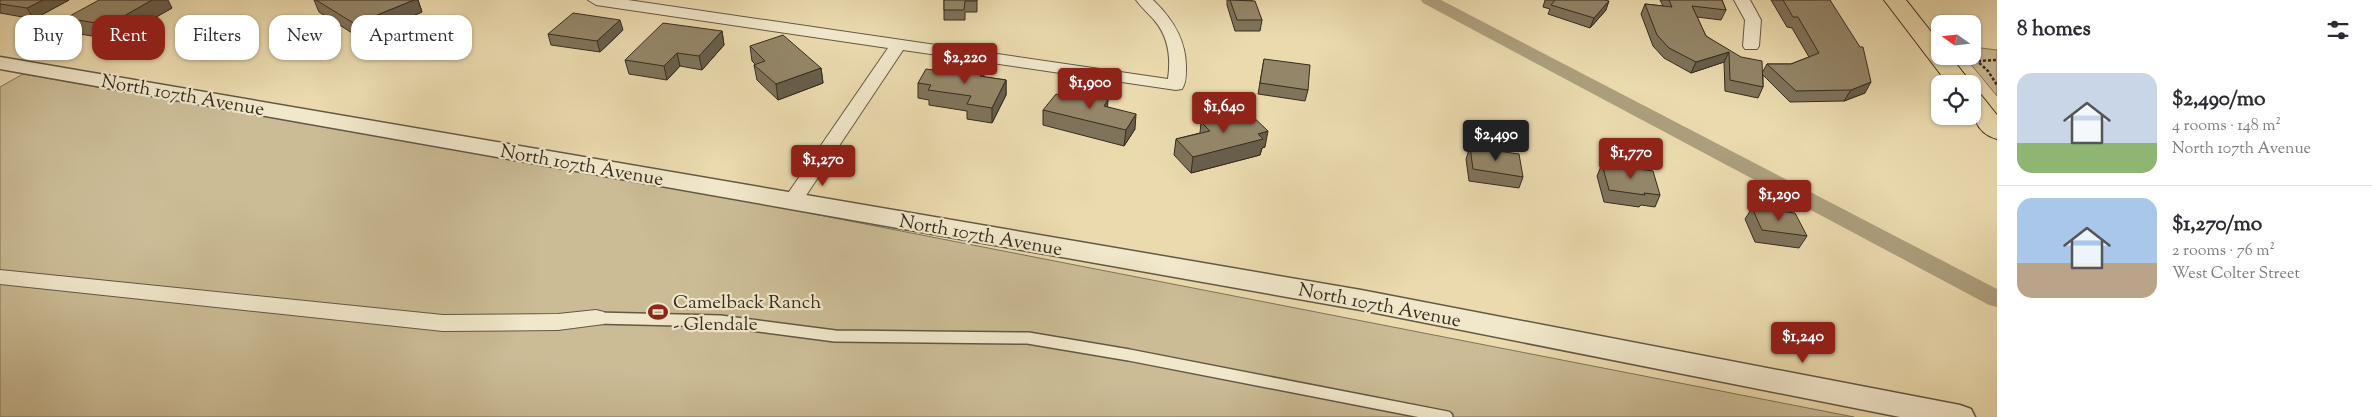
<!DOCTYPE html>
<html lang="en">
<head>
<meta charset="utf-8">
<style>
  :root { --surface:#fff; --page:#f2f2f3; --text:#2b2b33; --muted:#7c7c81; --line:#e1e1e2; --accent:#8f2418 }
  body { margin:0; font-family:"Sorts Mill Goudy",serif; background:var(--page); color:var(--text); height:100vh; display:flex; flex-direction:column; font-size:19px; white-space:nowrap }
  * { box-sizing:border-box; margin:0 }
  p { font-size:16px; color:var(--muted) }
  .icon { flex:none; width:28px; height:28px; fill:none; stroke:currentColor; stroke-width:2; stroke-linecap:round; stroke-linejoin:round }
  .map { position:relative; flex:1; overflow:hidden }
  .side { display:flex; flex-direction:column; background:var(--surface); width:375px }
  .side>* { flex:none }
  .banner { position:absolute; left:15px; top:15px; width:475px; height:45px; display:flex; gap:10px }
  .needle { width:32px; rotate:285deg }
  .fabs { position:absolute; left:1931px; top:15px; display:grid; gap:10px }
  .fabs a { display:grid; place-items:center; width:50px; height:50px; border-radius:10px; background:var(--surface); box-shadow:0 1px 4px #0004; font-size:25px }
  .price { position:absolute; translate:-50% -42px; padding:0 11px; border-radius:5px; background:var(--accent); color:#fff; font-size:16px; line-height:32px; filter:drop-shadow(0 1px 2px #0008) }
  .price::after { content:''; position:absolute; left:50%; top:30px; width:15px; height:11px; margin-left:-8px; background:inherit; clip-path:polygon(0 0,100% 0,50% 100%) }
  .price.selected { background:#222; color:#fff }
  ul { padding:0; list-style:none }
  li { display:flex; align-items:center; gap:15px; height:125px; padding:0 20px }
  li+li { border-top:1px solid var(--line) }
  li span { display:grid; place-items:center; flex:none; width:140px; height:100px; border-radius:15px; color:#555 }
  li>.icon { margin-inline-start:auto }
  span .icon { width:60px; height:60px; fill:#fffc; stroke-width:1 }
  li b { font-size:21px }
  h2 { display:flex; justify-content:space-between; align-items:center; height:60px; padding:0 20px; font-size:21px }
  .pill { padding:0 18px; border-radius:15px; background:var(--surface); box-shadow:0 1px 4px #0004; font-size:18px; line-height:45px }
  .pill.selected { background:var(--accent); color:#fff }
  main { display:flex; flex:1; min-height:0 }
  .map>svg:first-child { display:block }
</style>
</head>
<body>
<main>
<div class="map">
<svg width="1997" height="417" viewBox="0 0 1997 417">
  <rect width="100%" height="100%" fill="#eadaae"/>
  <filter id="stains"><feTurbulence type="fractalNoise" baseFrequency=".004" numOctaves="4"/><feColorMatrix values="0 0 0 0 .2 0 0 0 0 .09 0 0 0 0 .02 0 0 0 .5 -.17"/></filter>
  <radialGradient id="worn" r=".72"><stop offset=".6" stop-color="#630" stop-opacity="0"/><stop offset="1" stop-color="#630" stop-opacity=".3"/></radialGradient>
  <!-- green -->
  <g fill="#cbbc96" stroke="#80745a">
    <path d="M 1973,47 L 1997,50 L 1997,96 L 1964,56 L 1972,56 Z"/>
    <path d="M 23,74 L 778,207 L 1854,417 L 0,417 L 0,87 Z"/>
  </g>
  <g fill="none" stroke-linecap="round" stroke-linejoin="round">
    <!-- canal -->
    <path fill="#ad9f7d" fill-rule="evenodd" d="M 1421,0 L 1441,0 L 1997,289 L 1997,307 L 1989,305 L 1423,3 Z"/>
    <defs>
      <path id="service" d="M 596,318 L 720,321 L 835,336 L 1028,338 L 1129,355 L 1447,417"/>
      <g id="minor">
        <path d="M 588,0 L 628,0 L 1168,79 C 1171,58 1169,38 1155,21 C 1149,14 1142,8 1136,0 L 1153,0 C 1173,19 1187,41 1186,70 C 1186,76 1186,83 1182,89 L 1176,90 L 903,50 L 799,206 L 792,208 L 785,206 L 782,202 L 888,48 L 596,5 Z"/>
        <path d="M 1734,0 L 1750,0 L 1761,20 L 1759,46 L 1757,49 L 1745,49 L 1743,46 L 1745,20 Z"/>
        <path d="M 0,270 L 443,315 L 558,314 L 596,310 L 604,312 L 607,318 L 604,324 L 558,330 L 443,331 L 0,284 Z"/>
      </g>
      <path id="tertiary" d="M 0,57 L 1361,290 L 1960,405 L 1971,409 L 1975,417 L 1900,417 L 1361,310 L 0,69 Z"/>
      <g id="primary">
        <path d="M 1884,0 L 1906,0 L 1940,43 L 1940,56 L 1950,56 L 1972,84 L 1948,84 Z"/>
        <path d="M 1972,93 L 1981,95 L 1997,115 L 1997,139 C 1974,133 1972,113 1972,93 Z"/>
      </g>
    </defs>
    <!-- service casing -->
    <use href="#service" stroke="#635843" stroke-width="14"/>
    <!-- minor casing -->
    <use href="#minor" stroke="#635843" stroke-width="2"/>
    <!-- tertiary casing -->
    <use href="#tertiary" stroke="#635843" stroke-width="3"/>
    <!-- primary casing -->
    <use href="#primary" stroke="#362c1f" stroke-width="2"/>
    <!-- path -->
    <g stroke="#362c1f" stroke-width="2.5" stroke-dasharray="3 2" stroke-linecap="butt">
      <path d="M 1972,56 L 1988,71 L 1997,85"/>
      <path d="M 1978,61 L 1997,60"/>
    </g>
    <!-- service -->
    <use href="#service" stroke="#f1e7ca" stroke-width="11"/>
    <!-- minor -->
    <use href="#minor" fill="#f1e7ca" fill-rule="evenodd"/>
    <!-- tertiary -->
    <use href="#tertiary" fill="#f1e7ca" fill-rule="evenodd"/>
    <!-- primary -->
    <use href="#primary" fill="#eadaae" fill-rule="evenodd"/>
  </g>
  <!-- wall -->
  <g fill="#7f735a" stroke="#362c1f">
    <path d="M 0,0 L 69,0 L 34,19 L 0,13 Z"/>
    <path d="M 314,0 L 418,0 L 422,12 L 360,38 L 319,12 Z"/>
    <path d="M 944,0 L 977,0 L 977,12 L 965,12 L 965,20 L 944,20 Z"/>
    <path d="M 1227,0 L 1252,0 L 1262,20 L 1260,31 L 1235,31 L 1227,5 Z"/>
    <path d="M 1545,0 L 1605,0 L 1606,10 L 1590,28 L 1548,14 L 1550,9 L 1543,7 Z"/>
    <path d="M 1660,0 L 1722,0 L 1726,10 L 1721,20 L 1697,17 L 1706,36 L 1762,73 L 1767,64 L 1791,64 L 1809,57 L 1792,28 L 1787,27 L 1771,0 L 1830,0 L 1865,93 L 1844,101 L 1790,102 L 1763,75 L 1763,87 L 1758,98 L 1725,91 L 1724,62 L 1691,73 L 1664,58 L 1653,46 L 1641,14 L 1645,4 L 1663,6 Z"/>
    <path d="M 172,8 L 116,40 L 74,33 L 66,18 Z"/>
    <path d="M 623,30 L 600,52 L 551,45 L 548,34 Z"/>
    <path d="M 722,31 L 724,45 L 702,70 L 680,66 L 667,80 L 629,74 L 625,60 Z"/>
    <path d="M 750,46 L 821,68 L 823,83 L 778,100 L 757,80 L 754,65 L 755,64 L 752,61 Z"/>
    <path d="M 1264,59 L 1308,90 L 1305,101 L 1258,94 Z"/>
    <path d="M 984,77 L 1006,80 L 1006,95 L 992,123 L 967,119 L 967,111 L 929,105 L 929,100 L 918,98 L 918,83 Z"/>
    <path d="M 1108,107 L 1135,129 L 1124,146 L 1043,125 L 1043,110 Z"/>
    <path d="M 1201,122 L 1265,147 L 1262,148 L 1260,155 L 1191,173 L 1174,155 L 1176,139 L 1200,133 Z"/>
    <path d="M 1470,147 L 1523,177 L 1519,188 L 1469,181 L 1466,159 Z"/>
    <path d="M 1602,164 L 1660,195 L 1655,207 L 1641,205 L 1639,207 L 1604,202 L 1597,176 Z"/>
    <path d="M 1752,208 L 1807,236 L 1799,248 L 1755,242 L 1745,219 Z"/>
  </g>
  <!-- shaded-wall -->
  <g fill="#685e4a" stroke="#362c1f">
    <path d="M 43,0 L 69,0 L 34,19 L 27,8 Z"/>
    <path d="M 152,0 L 168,0 L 172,8 L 116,40 L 108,25 Z"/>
    <path d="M 414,0 L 418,0 L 422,12 L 360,38 L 355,24 Z"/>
    <path d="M 1609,1 L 1606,10 L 1590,28 L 1594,18 Z"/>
    <path d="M 620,20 L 623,30 L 600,52 L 597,41 Z"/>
    <path d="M 722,31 L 724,45 L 702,70 L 699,56 Z"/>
    <path d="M 1729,52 L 1724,62 L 1691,73 L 1696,62 Z"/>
    <path d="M 677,53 L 680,66 L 667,80 L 664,66 Z"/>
    <path d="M 821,68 L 823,83 L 778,100 L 776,84 Z"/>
    <path d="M 984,70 L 984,85 L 980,76 Z"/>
    <path d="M 1006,80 L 1006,95 L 992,123 L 992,108 Z"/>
    <path d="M 1871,82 L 1865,93 L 1844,101 L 1851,90 Z"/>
    <path d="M 1108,100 L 1107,115 L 1104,106 Z"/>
    <path d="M 1136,114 L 1135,129 L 1124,146 L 1126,130 Z"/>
    <path d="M 1268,131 L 1265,147 L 1262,148 L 1260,155 L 1191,173 L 1193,157 L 1258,134 Z"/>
  </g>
  <!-- building -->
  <g fill="#948669" stroke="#362c1f">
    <path d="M 0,0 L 43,0 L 27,8 L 0,4 Z"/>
    <path d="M 99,0 L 152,0 L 108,25 L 66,18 Z"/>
    <path d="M 316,0 L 414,0 L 355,24 Z"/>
    <path d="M 944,0 L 977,0 L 977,1 L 965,1 L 964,10 L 944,10 Z"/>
    <path d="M 1230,0 L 1255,1 L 1262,20 L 1237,20 Z"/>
    <path d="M 1555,0 L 1605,0 L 1609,1 L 1594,18 L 1551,5 Z"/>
    <path d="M 1669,0 L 1722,0 L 1726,10 L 1692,6 L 1706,36 L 1741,57 L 1762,61 L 1763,87 L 1730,80 L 1729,52 L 1696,62 L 1669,48 L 1657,35 L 1645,4 L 1672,7 Z"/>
    <path d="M 1783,0 L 1830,0 L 1860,47 L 1863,47 L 1871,82 L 1851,90 L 1796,91 L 1767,64 L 1791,64 L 1819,53 L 1798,17 L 1793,17 Z"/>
    <path d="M 573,13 L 620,20 L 597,41 L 548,34 Z"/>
    <path d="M 663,23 L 722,31 L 699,56 L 677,53 L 664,66 L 625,60 Z"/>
    <path d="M 783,35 L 821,68 L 776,84 L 754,65 L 765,61 L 750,46 Z"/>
    <path d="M 1264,59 L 1310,65 L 1308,90 L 1260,83 Z"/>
    <path d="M 960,66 L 984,70 L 980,76 L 1006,80 L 992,108 L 967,104 L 971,96 L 928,90 L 931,85 L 918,83 L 926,69 L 956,73 Z"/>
    <path d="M 1074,91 L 1108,100 L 1104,106 L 1136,114 L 1126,130 L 1043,110 L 1056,94 L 1069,97 Z"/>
    <path d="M 1247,111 L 1268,131 L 1258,134 L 1263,139 L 1193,157 L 1176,139 L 1210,131 L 1201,122 Z"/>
    <path d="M 1470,147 L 1519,154 L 1523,177 L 1473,169 Z"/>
    <path d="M 1602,164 L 1653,171 L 1660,195 L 1644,193 L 1645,195 L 1609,190 Z"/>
    <path d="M 1752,208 L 1795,213 L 1807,236 L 1762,230 Z"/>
  </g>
  <!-- icons -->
  <defs>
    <symbol id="stadium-bare" viewBox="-9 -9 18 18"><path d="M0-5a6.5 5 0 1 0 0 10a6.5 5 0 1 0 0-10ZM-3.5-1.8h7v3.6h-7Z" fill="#8f2418" stroke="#f1e7ca" stroke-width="2.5" paint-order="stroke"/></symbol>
  </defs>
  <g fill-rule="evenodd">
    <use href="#stadium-bare" x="644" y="298" width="28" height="28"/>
  </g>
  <g text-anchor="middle" stroke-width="4.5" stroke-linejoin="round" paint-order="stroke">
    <!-- street labels -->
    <g font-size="19" fill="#362c1f" stroke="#f1e7ca">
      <text transform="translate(183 94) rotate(10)" y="7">North 107th Avenue</text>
      <text transform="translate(582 164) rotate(10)" y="7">North 107th Avenue</text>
      <text transform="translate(981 234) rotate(10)" y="7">North 107th Avenue</text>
      <text transform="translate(1380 304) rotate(11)" y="7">North 107th Avenue</text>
    </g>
    <!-- poi labels -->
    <g font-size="19" fill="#362c1f" stroke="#f1e7ca" text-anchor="start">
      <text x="673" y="308">Camelback Ranch<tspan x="673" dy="22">- Glendale</tspan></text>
    </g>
  </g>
  <rect width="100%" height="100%" filter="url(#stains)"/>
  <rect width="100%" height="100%" fill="url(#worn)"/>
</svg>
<div class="fabs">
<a><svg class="needle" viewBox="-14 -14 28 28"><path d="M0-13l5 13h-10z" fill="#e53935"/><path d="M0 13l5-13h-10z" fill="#7c7c81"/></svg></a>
<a><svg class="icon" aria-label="locate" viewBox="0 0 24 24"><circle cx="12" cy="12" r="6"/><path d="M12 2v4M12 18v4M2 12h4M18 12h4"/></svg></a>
</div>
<b class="price" style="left:965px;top:85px">$2,220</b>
<b class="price" style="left:1090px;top:110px">$1,900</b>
<b class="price" style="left:1224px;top:134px">$1,640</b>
<b class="price selected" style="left:1496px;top:162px">$2,490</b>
<b class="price" style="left:1631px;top:180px">$1,770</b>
<b class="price" style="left:823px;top:187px">$1,270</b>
<b class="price" style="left:1779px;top:222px">$1,290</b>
<b class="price" style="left:1803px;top:364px">$1,240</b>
<div class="banner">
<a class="pill">Buy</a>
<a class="pill selected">Rent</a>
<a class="pill">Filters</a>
<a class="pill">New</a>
<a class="pill">Apartment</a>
</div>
</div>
<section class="side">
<h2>8 homes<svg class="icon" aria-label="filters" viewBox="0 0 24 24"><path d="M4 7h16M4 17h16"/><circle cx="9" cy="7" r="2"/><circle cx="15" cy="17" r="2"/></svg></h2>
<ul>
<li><span style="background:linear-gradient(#c9d6e8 70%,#8fb573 0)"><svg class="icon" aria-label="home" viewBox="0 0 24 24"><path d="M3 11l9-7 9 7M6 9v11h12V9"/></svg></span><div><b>$2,490/mo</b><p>4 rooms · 148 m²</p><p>North 107th Avenue</p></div></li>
<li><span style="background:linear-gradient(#a9c7e8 65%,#b9a48a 0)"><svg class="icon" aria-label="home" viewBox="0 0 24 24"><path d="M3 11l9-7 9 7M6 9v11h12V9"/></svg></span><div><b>$1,270/mo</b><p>2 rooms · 76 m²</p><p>West Colter Street</p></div></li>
</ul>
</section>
</main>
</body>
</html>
